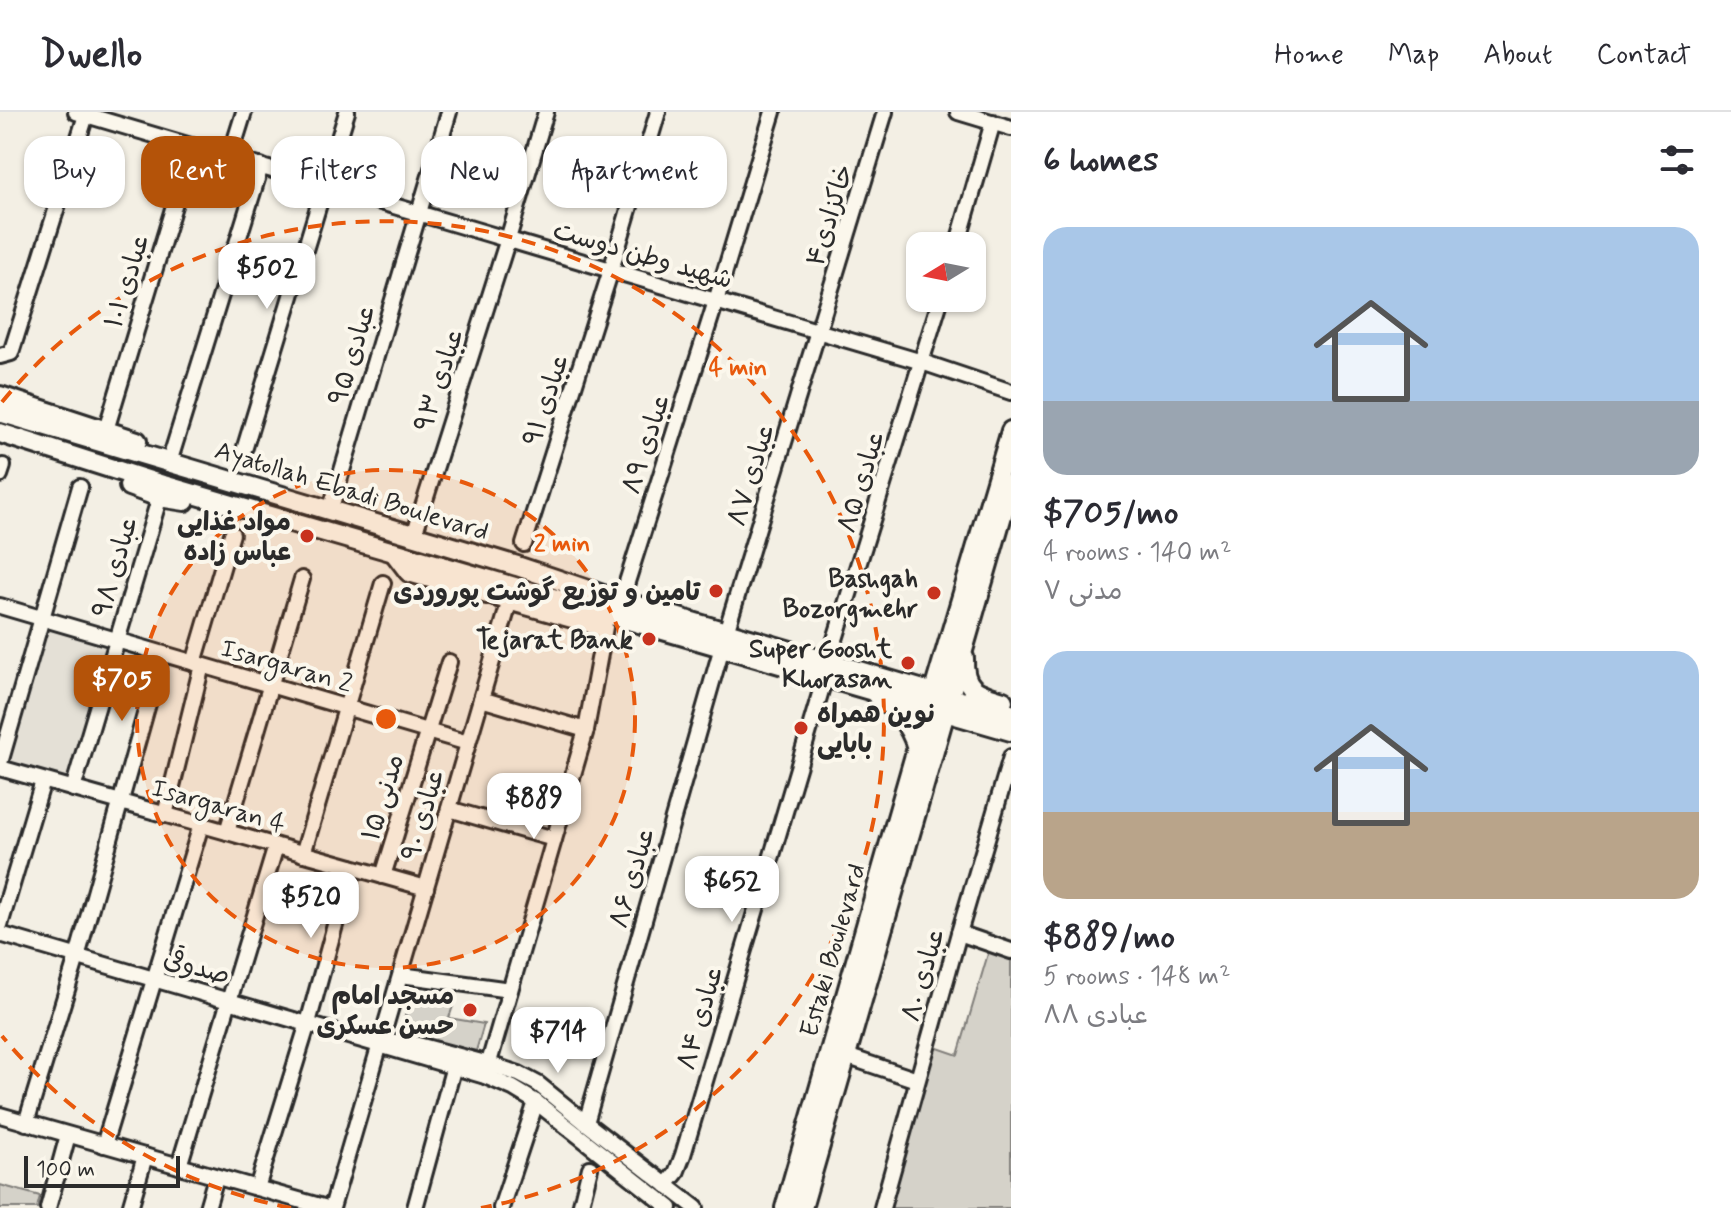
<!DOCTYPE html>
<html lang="en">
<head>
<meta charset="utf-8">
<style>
  :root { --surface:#fff; --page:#f2f2f3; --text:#2b2b33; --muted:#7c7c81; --line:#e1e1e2; --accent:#b45309 }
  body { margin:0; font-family:Mynerve,"Playpen Sans Arabic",sans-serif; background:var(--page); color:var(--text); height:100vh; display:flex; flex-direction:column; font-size:30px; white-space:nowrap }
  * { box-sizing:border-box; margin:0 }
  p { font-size:26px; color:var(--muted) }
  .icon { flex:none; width:44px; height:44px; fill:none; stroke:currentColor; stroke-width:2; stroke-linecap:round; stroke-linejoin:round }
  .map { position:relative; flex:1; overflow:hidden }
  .details { display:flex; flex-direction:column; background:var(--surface); width:720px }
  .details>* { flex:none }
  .banner { position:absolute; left:24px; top:24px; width:760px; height:72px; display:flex; gap:16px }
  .needle { width:52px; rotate:260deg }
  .tools { position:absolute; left:906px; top:120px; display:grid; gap:16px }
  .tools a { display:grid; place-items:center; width:80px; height:80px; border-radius:16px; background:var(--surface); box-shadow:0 2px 6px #0004; font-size:40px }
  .scale { position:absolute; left:24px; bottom:20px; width:156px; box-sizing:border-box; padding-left:8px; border:4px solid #2b2b2b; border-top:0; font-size:22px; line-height:28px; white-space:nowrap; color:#2b2b2b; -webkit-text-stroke:6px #fbf7ec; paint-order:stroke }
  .price { position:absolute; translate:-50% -68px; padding:0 18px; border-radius:16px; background:#fff; color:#222; font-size:26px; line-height:52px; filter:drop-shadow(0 2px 4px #0008) }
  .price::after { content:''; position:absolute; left:50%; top:48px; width:24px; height:18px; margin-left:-12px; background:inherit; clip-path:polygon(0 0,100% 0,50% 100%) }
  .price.selected { background:var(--accent); color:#fff }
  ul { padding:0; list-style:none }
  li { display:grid; align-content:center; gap:16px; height:424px; padding:0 32px }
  li span { display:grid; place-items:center; height:248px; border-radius:24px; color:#555 }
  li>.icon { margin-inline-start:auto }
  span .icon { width:144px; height:144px; fill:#fffc; stroke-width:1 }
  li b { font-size:34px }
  h2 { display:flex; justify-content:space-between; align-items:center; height:96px; padding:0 32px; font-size:34px }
  .chip { padding:0 28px; border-radius:24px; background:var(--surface); box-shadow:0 2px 6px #0004; font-size:28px; line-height:72px }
  .chip.selected { background:var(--accent); color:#fff }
  header { display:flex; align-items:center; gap:48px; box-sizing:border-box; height:112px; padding:0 40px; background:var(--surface); border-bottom:2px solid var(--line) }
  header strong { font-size:38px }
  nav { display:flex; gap:44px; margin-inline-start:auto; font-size:28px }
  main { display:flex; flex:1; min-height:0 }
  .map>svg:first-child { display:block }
</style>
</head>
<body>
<header>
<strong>Dwello</strong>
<nav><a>Home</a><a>Map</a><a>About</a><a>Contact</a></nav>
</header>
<main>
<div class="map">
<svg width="1011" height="1096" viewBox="0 0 1011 1096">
  <rect width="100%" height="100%" fill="#f3efe4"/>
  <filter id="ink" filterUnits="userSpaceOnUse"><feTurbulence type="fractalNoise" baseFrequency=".0125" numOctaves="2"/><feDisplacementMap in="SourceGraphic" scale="16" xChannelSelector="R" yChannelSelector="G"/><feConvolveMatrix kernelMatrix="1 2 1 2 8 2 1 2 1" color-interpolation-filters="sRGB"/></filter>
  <g filter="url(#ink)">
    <!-- built -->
    <path fill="#e4e0d6" d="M 46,512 L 114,531 L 72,670 L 5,651 Z"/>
    <!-- green -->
    <g fill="#d5d2c9" stroke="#807e7a" stroke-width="2">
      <path d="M 990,835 L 1011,842 L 1011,1096 L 888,1096 L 935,935 L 958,943 Z"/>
      <path d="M 413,878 L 456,885 L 449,906 L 484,912 L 476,939 L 399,924 Z"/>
      <path d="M 0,1073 L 40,1084 L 37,1096 L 0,1096 Z"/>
    </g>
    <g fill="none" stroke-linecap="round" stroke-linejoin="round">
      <defs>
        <g id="minor">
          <path d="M 76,0 L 922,250 L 1011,280"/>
          <path d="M 958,0 L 1011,16"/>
          <path d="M 230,45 L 244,0"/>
          <path d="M 957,134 L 993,10"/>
          <path d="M 0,244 L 11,241 L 87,0"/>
          <path d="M 106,318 L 192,34"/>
          <path d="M 245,335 L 347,0"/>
          <path d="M 172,341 L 261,54"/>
          <path d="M 0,363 L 3,354"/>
          <path d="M 330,399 L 449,0"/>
          <path d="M 414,423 L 508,127 L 546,0"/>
          <path d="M 524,432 L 611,158 L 658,0"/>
          <path d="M 621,489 L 716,189 L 773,0"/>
          <path d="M 0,494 L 468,631"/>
          <path d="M 726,520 L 885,0"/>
          <path d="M 828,550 L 941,186"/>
          <path d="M 194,551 L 232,422"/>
          <path d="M 481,587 L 586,618"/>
          <path d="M 0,651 L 80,375"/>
          <path d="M 0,656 L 426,776"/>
          <path d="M 73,677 L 157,394"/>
          <path d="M 449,697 L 554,727"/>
          <path d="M 165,703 L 202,553"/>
          <path d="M 227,720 L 302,467"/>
          <path d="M 303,742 L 383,471"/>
          <path d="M 383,764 L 449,550"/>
          <path d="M 0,813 L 43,669"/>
          <path d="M 959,821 L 1011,839"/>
          <path d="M 0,822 L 485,964 L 513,976 L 536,990 L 670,1096"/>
          <path d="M 401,863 L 510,878"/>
          <path d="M 387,931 L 403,929 L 489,952 L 519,962 L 538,972 L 586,1011 L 696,1096"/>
          <path d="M 846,944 L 917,968"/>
          <path d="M 485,964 L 586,618 L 605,515 L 600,507"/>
          <path d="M 0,1003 L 327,1096"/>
          <path d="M 26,1011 L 77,845 L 162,542"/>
          <path d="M 586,1011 L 722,535"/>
          <path d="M 104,1033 L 201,713"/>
          <path d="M 179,1054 L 276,734"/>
          <path d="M 666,1073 L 676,1061 L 683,1043 L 825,565"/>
          <path d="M 257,1076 L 308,911 L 351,755"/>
          <path d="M 48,1096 L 68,1023"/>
          <path d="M 130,1096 L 145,1044"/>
          <path d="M 207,1096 L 216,1065"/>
          <path d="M 332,1096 L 510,488"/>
          <path d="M 415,1096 L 454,954"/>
          <path d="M 501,1096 L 536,990"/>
          <path d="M 580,1096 L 590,1056"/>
          <path d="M 882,1096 L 959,821 L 1011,645"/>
        </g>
        <g id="major">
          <path d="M 0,284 L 137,329"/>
          <path d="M 0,300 L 517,454 L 621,489 L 991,598 L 1011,602"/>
          <path d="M 0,321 L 163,373 L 1011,619"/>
          <path d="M 129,374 L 159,385 L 185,389"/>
          <path d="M 393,439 L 409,460 L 601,514"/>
          <path d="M 964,546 C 963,577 976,581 1003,589"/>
          <path d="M 876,582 C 896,597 910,612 917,636"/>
          <path d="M 785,1096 L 917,636 L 1011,319"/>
          <path d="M 802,1096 L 1011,372"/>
        </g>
      </defs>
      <!-- minor casing -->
      <use href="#minor" stroke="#2b2b2b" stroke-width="20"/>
      <!-- major casing -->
      <use href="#major" stroke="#2b2b2b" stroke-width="24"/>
      <!-- minor -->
      <use href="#minor" stroke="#fbf7ec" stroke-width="14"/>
      <!-- major -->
      <use href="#major" stroke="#fbf7ec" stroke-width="18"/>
    </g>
  </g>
  <!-- distance rings -->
  <circle cx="386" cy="607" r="249" fill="#e8590c" fill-opacity=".12"/>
  <g fill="none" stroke="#e8590c" stroke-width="4" stroke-dasharray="14 10">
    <circle cx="386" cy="607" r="249"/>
    <path d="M291 1096A498 498 0 0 1 2 924M2 290A498 498 0 1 1 481 1096"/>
  </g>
  <!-- markers -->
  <g fill="#c8321e" stroke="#fbf7ec" stroke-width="3">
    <circle cx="307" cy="424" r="8"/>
    <circle cx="716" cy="479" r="8"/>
    <circle cx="934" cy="481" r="8"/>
    <circle cx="649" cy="527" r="8"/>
    <circle cx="908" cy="551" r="8"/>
    <circle cx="801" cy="616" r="8"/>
    <circle cx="470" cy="898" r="8"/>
  </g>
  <g text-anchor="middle" stroke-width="8" stroke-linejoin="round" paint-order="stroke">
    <!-- street labels -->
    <g font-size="26" fill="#2b2b2b" stroke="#fbf7ec">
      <text transform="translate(829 103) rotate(-73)" y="9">خاکزادی۴</text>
      <text transform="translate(643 142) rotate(16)" y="9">شهید وطن دوست</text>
      <text transform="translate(126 169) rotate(-73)" y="9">عبادی ۱۰۱</text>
      <text transform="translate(351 243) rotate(-73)" y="9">عبادی ۹۵</text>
      <text transform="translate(438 268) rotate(-72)" y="9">عبادی ۹۳</text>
      <text transform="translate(545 288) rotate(-72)" y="9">عبادی ۹۱</text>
      <text transform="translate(645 332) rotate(-72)" y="9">عبادی ۸۹</text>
      <text transform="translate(750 363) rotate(-73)" y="9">عبادی ۸۷</text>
      <text transform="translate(860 370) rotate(-73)" y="9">عبادی ۸۵</text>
      <text transform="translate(352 378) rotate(17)" y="9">Ayatollah Ebadi Boulevard</text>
      <text transform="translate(114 455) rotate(-74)" y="9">عبادی ۹۸</text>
      <text transform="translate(287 553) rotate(16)" y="9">Isargaran 2</text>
      <text transform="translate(382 685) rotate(-73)" y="9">مدنی ۱۵</text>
      <text transform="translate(219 693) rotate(16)" y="9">Isargaran 4</text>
      <text transform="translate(422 703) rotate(-74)" y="9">عبادی ۹۰</text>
      <text transform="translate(631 766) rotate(-74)" y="9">عبادی ۸۶</text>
      <text transform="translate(832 838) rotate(-74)" y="9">Estaki Boulevard</text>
      <text transform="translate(197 854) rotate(16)" y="9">صدوقی</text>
      <text transform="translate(922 863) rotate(-74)" y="9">عبادی ۸۰</text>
      <text transform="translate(699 906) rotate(-74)" y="9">عبادی ۸۴</text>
    </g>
    <!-- poi labels -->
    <g font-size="26" font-weight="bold" fill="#2b2b2b" stroke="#fbf7ec" text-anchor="end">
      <text x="291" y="418">مواد غذایی<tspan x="291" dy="30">عباس زاده</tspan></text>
      <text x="918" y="475">Bashgah<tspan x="918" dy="30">Bozorgmehr</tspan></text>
      <text x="700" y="488">تامین و توزیع گوشت پوروردی</text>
      <text x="633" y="536">Tejarat Bank</text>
      <text x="892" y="545">Super Goosht<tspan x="892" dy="30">Khorasan</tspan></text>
      <text x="817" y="610" text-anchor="start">نوین همراه<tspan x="817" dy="30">بابایی</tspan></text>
      <text x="454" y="892">مسجد امام<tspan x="454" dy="30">حسن عسکری</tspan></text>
    </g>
  </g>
  <circle cx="386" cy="607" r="12" fill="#e8590c" stroke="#fbf7ec" stroke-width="4"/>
  <g font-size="24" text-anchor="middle" font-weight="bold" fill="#e8590c" stroke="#fbf7ec" stroke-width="8" stroke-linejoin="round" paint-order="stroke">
    <text x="738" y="263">4 min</text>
    <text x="562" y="439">2 min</text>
  </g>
</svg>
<div class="tools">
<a><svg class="needle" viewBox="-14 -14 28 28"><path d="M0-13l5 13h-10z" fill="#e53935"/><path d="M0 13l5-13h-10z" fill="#7c7c81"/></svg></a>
</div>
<div class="scale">100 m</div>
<b class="price" style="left:267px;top:199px">$502</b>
<b class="price selected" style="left:122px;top:611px">$705</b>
<b class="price" style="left:534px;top:729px">$889</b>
<b class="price" style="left:732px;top:812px">$652</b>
<b class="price" style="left:311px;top:828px">$520</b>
<b class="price" style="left:558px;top:963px">$714</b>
<div class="banner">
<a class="chip">Buy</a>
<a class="chip selected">Rent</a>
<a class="chip">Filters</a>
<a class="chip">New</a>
<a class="chip">Apartment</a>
</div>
</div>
<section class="details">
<h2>6 homes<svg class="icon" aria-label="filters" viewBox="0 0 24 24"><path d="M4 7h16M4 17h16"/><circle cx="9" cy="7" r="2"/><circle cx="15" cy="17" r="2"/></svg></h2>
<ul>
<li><span style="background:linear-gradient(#a9c7e8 70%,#9aa5b1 0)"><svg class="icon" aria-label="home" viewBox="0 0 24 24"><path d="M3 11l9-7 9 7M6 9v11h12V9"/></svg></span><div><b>$705/mo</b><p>4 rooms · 140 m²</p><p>مدنی ۷</p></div></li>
<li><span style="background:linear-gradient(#a9c7e8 65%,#b9a48a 0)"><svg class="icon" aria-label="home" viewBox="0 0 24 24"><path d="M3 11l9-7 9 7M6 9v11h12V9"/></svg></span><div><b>$889/mo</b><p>5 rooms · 148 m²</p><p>عبادی ۸۸</p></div></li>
</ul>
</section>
</main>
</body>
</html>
